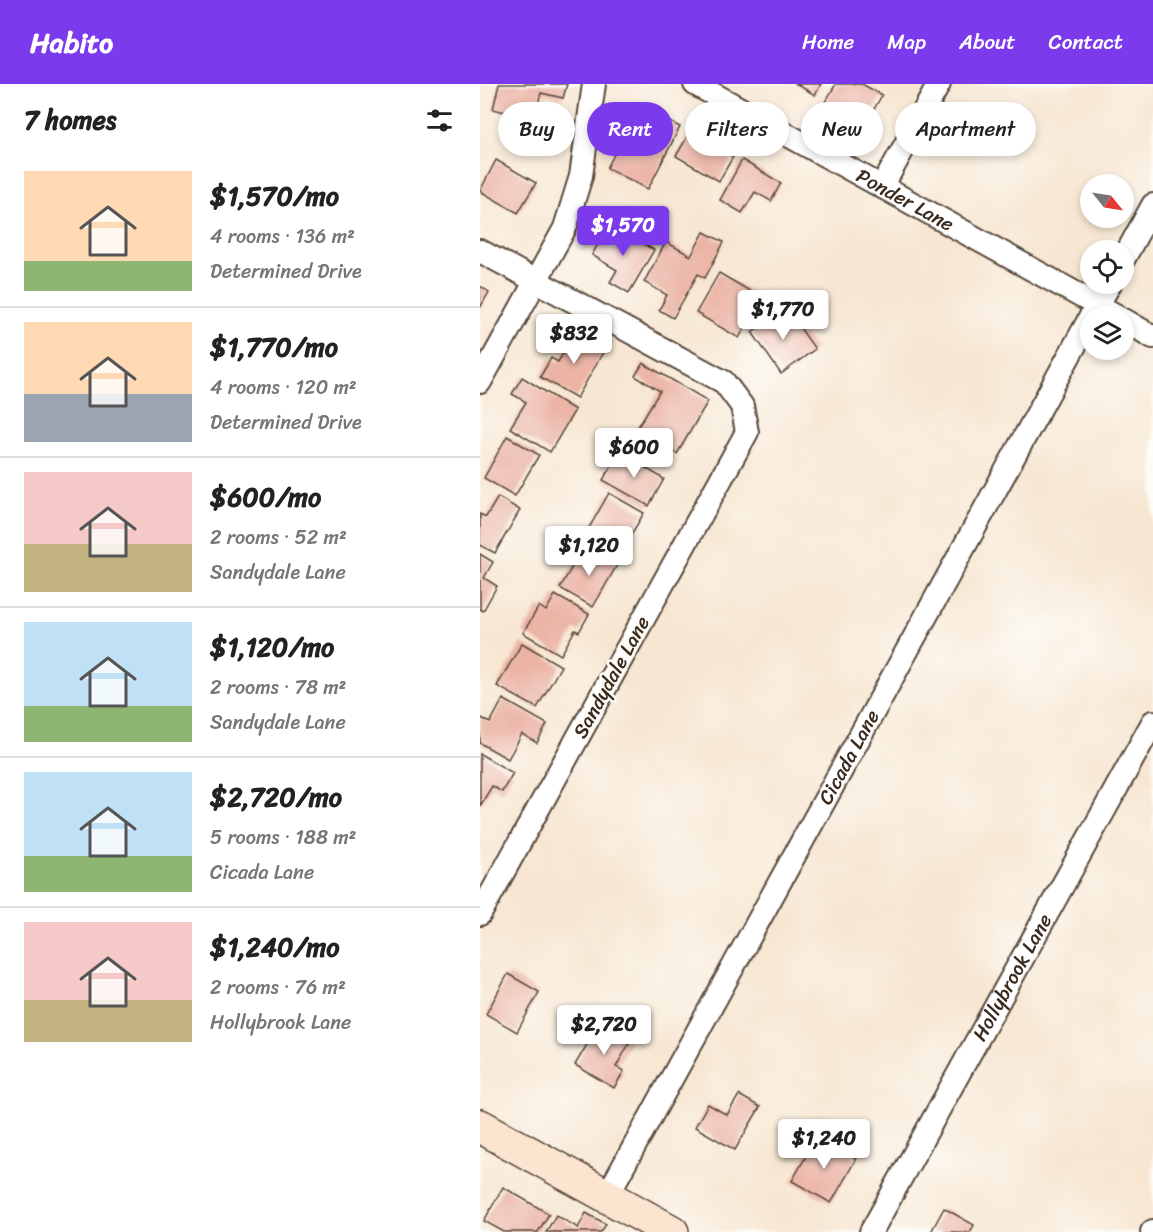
<!DOCTYPE html>
<html lang="en">
<head>
<meta charset="utf-8">
<style>
  :root { --surface:#fff; --page:#f6f6f6; --text:#222; --muted:#767676; --line:#e0e0e0; --accent:#7c3aed }
  body { margin:0; font-family:Sriracha,sans-serif; background:var(--page); color:var(--text); height:100vh; display:flex; flex-direction:column; font-size:22px; white-space:nowrap }
  * { box-sizing:border-box; margin:0 }
  p { font-size:20px; color:var(--muted) }
  .icon { flex:none; width:33px; height:33px; fill:none; stroke:currentColor; stroke-width:2; stroke-linecap:round; stroke-linejoin:round }
  .map { position:relative; flex:1; overflow:hidden }
  .sheet { display:flex; flex-direction:column; background:var(--surface); width:480px }
  .sheet>* { flex:none }
  .hud { position:absolute; left:18px; top:18px; width:564px; height:54px; display:flex; gap:12px }
  .needle { width:39px; rotate:120deg }
  .fabs { position:absolute; left:600px; top:90px; display:grid; gap:12px }
  .fabs a { display:grid; place-items:center; width:54px; height:54px; border-radius:50%; background:var(--surface); box-shadow:0 3px 9px #0003; font-size:30px }
  .price { position:absolute; translate:-50% -51px; padding:0 14px; border-radius:6px; background:#fff; color:#222; font-size:20px; line-height:39px; filter:drop-shadow(0 2px 3px #0008) }
  .price::after { content:''; position:absolute; left:50%; top:36px; width:18px; height:14px; margin-left:-9px; background:inherit; clip-path:polygon(0 0,100% 0,50% 100%) }
  .price.current { background:var(--accent); color:#fff }
  ul { padding:0; list-style:none }
  li { display:flex; align-items:center; gap:18px; height:150px; padding:0 24px }
  li+li { border-top:2px solid var(--line) }
  li span { display:grid; place-items:center; flex:none; width:168px; height:120px; border-radius:0px; color:#555 }
  li>.icon { margin-inline-start:auto }
  span .icon { width:72px; height:72px; fill:#fffc; stroke-width:1 }
  li b { font-size:26px }
  h2 { display:flex; justify-content:space-between; align-items:center; height:72px; padding:0 24px; font-size:26px }
  .pill { padding:0 21px; border-radius:27px; background:var(--surface); box-shadow:0 3px 9px #0003; font-size:21px; line-height:54px }
  .pill.current { background:var(--accent); color:#fff }
  header { display:flex; align-items:center; gap:36px; box-sizing:border-box; height:84px; padding:0 30px; background:var(--accent); color:#fff }
  header strong { font-size:28px }
  nav { display:flex; gap:33px; margin-inline-start:auto; font-size:21px }
  main { display:flex; flex:1; min-height:0 }
  .map>svg:first-child { display:block }
</style>
</head>
<body>
<header>
<strong>Habito</strong>
<nav><a>Home</a><a>Map</a><a>About</a><a>Contact</a></nav>
</header>
<main>
<section class="sheet">
<h2>7 homes<svg class="icon" aria-label="filters" viewBox="0 0 24 24"><path d="M4 7h16M4 17h16"/><circle cx="9" cy="7" r="2"/><circle cx="15" cy="17" r="2"/></svg></h2>
<ul>
<li><span style="background:linear-gradient(#ffd9b3 75%,#8fb573 0)"><svg class="icon" aria-label="home" viewBox="0 0 24 24"><path d="M3 11l9-7 9 7M6 9v11h12V9"/></svg></span><div><b>$1,570/mo</b><p>4 rooms · 136 m²</p><p>Determined Drive</p></div></li>
<li><span style="background:linear-gradient(#ffd9b3 60%,#9aa5b1 0)"><svg class="icon" aria-label="home" viewBox="0 0 24 24"><path d="M3 11l9-7 9 7M6 9v11h12V9"/></svg></span><div><b>$1,770/mo</b><p>4 rooms · 120 m²</p><p>Determined Drive</p></div></li>
<li><span style="background:linear-gradient(#f6c9c9 60%,#c2b280 0)"><svg class="icon" aria-label="home" viewBox="0 0 24 24"><path d="M3 11l9-7 9 7M6 9v11h12V9"/></svg></span><div><b>$600/mo</b><p>2 rooms · 52 m²</p><p>Sandydale Lane</p></div></li>
<li><span style="background:linear-gradient(#bfe0f5 70%,#8fb573 0)"><svg class="icon" aria-label="home" viewBox="0 0 24 24"><path d="M3 11l9-7 9 7M6 9v11h12V9"/></svg></span><div><b>$1,120/mo</b><p>2 rooms · 78 m²</p><p>Sandydale Lane</p></div></li>
<li><span style="background:linear-gradient(#bfe0f5 70%,#8fb573 0)"><svg class="icon" aria-label="home" viewBox="0 0 24 24"><path d="M3 11l9-7 9 7M6 9v11h12V9"/></svg></span><div><b>$2,720/mo</b><p>5 rooms · 188 m²</p><p>Cicada Lane</p></div></li>
<li><span style="background:linear-gradient(#f6c9c9 65%,#c2b280 0)"><svg class="icon" aria-label="home" viewBox="0 0 24 24"><path d="M3 11l9-7 9 7M6 9v11h12V9"/></svg></span><div><b>$1,240/mo</b><p>2 rooms · 76 m²</p><p>Hollybrook Lane</p></div></li>
</ul>
</section>
<div class="map">
<svg width="673" height="1148" viewBox="0 0 673 1148">
  <rect width="100%" height="100%" fill="#fdfcf7"/>
  <filter id="ink" filterUnits="userSpaceOnUse"><feTurbulence type="fractalNoise" baseFrequency=".0167" numOctaves="2"/><feDisplacementMap in="SourceGraphic" scale="12" xChannelSelector="R" yChannelSelector="G"/><feConvolveMatrix kernelMatrix="1 2 1 2 8 2 1 2 1" color-interpolation-filters="sRGB"/></filter>
  <filter id="wash" filterUnits="userSpaceOnUse"><feTurbulence type="fractalNoise" baseFrequency=".008" numOctaves="4" result="noise"/><feDisplacementMap in="SourceGraphic" scale="24" xChannelSelector="R" yChannelSelector="G"/><feGaussianBlur stdDeviation="1.35" result="paint"/><feColorMatrix in="noise" values="0 0 0 0 0 0 0 0 0 0 0 0 0 0 0 0 0 1.4 0 .05"/><feComposite in="paint" operator="in"/></filter>
  <g filter="url(#wash)">
    <rect width="100%" height="100%" fill="#f7e6d2"/>
    <g id="blocks">
      <!-- building -->
      <g fill="#ebb4a5">
        <path d="M 19,0 L 87,0 L 83,14 L 61,9 L 54,35 L 13,25 Z"/>
        <path d="M 316,0 L 341,0 L 335,11 Z"/>
        <path d="M 356,0 L 382,0 L 402,11 L 385,41 L 345,18 Z"/>
        <path d="M 160,22 L 200,43 L 168,105 L 127,84 Z"/>
        <path d="M 210,48 L 253,73 L 239,97 L 196,72 Z"/>
        <path d="M 16,76 L 56,99 L 38,129 L 0,107 Z"/>
        <path d="M 262,76 L 301,99 L 291,117 L 275,108 L 262,129 L 240,116 Z"/>
        <path d="M 129,140 L 174,166 L 149,209 L 130,198 L 137,186 L 112,171 Z"/>
        <path d="M 224,148 L 244,158 L 225,194 L 218,190 L 193,234 L 179,226 L 187,211 L 164,198 L 186,158 L 211,172 Z"/>
        <path d="M 239,189 L 282,214 L 259,254 L 216,229 Z"/>
        <path d="M 0,202 L 9,208 L 0,224 Z"/>
        <path d="M 306,224 L 335,265 L 301,290 L 272,248 Z"/>
        <path d="M 97,246 L 126,263 L 97,314 L 60,293 L 71,274 L 78,278 Z"/>
        <path d="M 163,279 L 228,317 L 197,370 L 156,346 L 180,307 L 155,292 Z"/>
        <path d="M 42,293 L 95,326 L 70,368 L 30,344 L 46,318 L 32,310 Z"/>
        <path d="M 27,352 L 59,371 L 35,412 L 4,394 Z"/>
        <path d="M 139,368 L 184,395 L 169,422 L 123,396 Z"/>
        <path d="M 129,409 L 164,429 L 139,471 L 105,451 Z"/>
        <path d="M 18,413 L 40,426 L 15,469 L 0,461 L 0,430 L 6,433 Z"/>
        <path d="M 104,462 L 137,481 L 113,523 L 80,504 Z"/>
        <path d="M 0,470 L 13,478 L 4,494 L 17,502 L 3,527 L 0,525 Z"/>
        <path d="M 75,511 L 109,530 L 99,548 L 95,546 L 81,571 L 43,549 L 59,522 L 66,527 Z"/>
        <path d="M 42,559 L 81,582 L 57,624 L 17,602 Z"/>
        <path d="M 23,615 L 67,640 L 57,659 L 42,650 L 28,675 L 0,659 L 0,636 L 2,634 L 10,639 Z"/>
        <path d="M 0,670 L 33,689 L 22,708 L 12,702 L 0,722 Z"/>
        <path d="M 28,890 L 59,908 L 37,948 L 6,930 Z"/>
        <path d="M 119,940 L 150,958 L 136,983 L 144,987 L 134,1004 L 95,981 Z"/>
        <path d="M 259,1011 L 280,1023 L 255,1066 L 215,1043 L 228,1020 L 247,1031 Z"/>
        <path d="M 337,1053 L 376,1075 L 351,1119 L 312,1097 Z"/>
        <path d="M 23,1103 L 69,1130 L 58,1148 L 24,1148 L 4,1137 Z"/>
        <path d="M 464,1124 L 494,1141 L 490,1148 L 451,1148 Z"/>
        <path d="M 106,1129 L 126,1140 L 121,1148 L 66,1148 L 76,1131 L 98,1144 Z"/>
      </g>
    </g>
  </g>
  <g filter="url(#ink)">
    <use href="#blocks" fill-opacity="0" stroke="#574639" stroke-width="1.5"/>
    <g fill="none" stroke-linecap="round" stroke-linejoin="round">
      <defs>
        <g id="street">
          <path id="s1" d="M 215,0 L 637,232"/>
          <path d="M 402,103 L 459,0"/>
          <path d="M 0,167 L 244,298 L 262,322 L 267,348 L 0,830"/>
          <path d="M 644,174 L 673,121"/>
          <path d="M 611,232 L 630,200"/>
          <path d="M 644,236 L 673,253"/>
          <path d="M 0,298 L 85,144 L 101,92 L 114,0"/>
          <path id="s2" d="M 127,1112 L 610,234"/>
          <path id="s3" d="M 391,1148 L 673,638"/>
          <path d="M 672,1148 L 673,1147"/>
        </g>
        <path id="secondary" d="M 0,1042 L 192,1148"/>
      </defs>
      <!-- street casing -->
      <use href="#street" stroke="#574639" stroke-width="26"/>
      <!-- secondary casing -->
      <use href="#secondary" stroke="#574639" stroke-width="36"/>
      <!-- street -->
      <use href="#street" stroke="#fff" stroke-width="22"/>
      <!-- secondary -->
      <use href="#secondary" stroke="#fce5d0" stroke-width="33"/>
    </g>
  </g>
  <g text-anchor="middle" stroke-width="5" stroke-linejoin="round" paint-order="stroke">
    <!-- street labels -->
    <g font-size="20" fill="#3b2a1e" stroke="#fdfcf7">
      <text dy="7" stroke="none"><textPath href="#s1" startOffset="240">Ponder Lane</textPath></text>
      <text transform="translate(131 593) rotate(-61)" y="7">Sandydale Lane</text>
      <text dy="7" stroke="none"><textPath href="#s2" startOffset="501">Cicada Lane</textPath></text>
      <text dy="7" stroke="none"><textPath href="#s3" startOffset="291">Hollybrook Lane</textPath></text>
    </g>
  </g>
</svg>
<div class="fabs">
<a><svg class="needle" viewBox="-14 -14 28 28"><path d="M0-13l5 13h-10z" fill="#e53935"/><path d="M0 13l5-13h-10z" fill="#767676"/></svg></a>
<a><svg class="icon" aria-label="locate" viewBox="0 0 24 24"><circle cx="12" cy="12" r="6"/><path d="M12 2v4M12 18v4M2 12h4M18 12h4"/></svg></a>
<a><svg class="icon" aria-label="layers" viewBox="0 0 24 24"><path d="M12 4l9 5-9 5-9-5zM3 14l9 5 9-5"/></svg></a>
</div>
<b class="price current" style="left:143px;top:173px">$1,570</b>
<b class="price" style="left:303px;top:257px">$1,770</b>
<b class="price" style="left:94px;top:281px">$832</b>
<b class="price" style="left:154px;top:395px">$600</b>
<b class="price" style="left:109px;top:493px">$1,120</b>
<b class="price" style="left:124px;top:972px">$2,720</b>
<b class="price" style="left:344px;top:1086px">$1,240</b>
<div class="hud">
<a class="pill">Buy</a>
<a class="pill current">Rent</a>
<a class="pill">Filters</a>
<a class="pill">New</a>
<a class="pill">Apartment</a>
</div>
</div>
</main>
</body>
</html>
